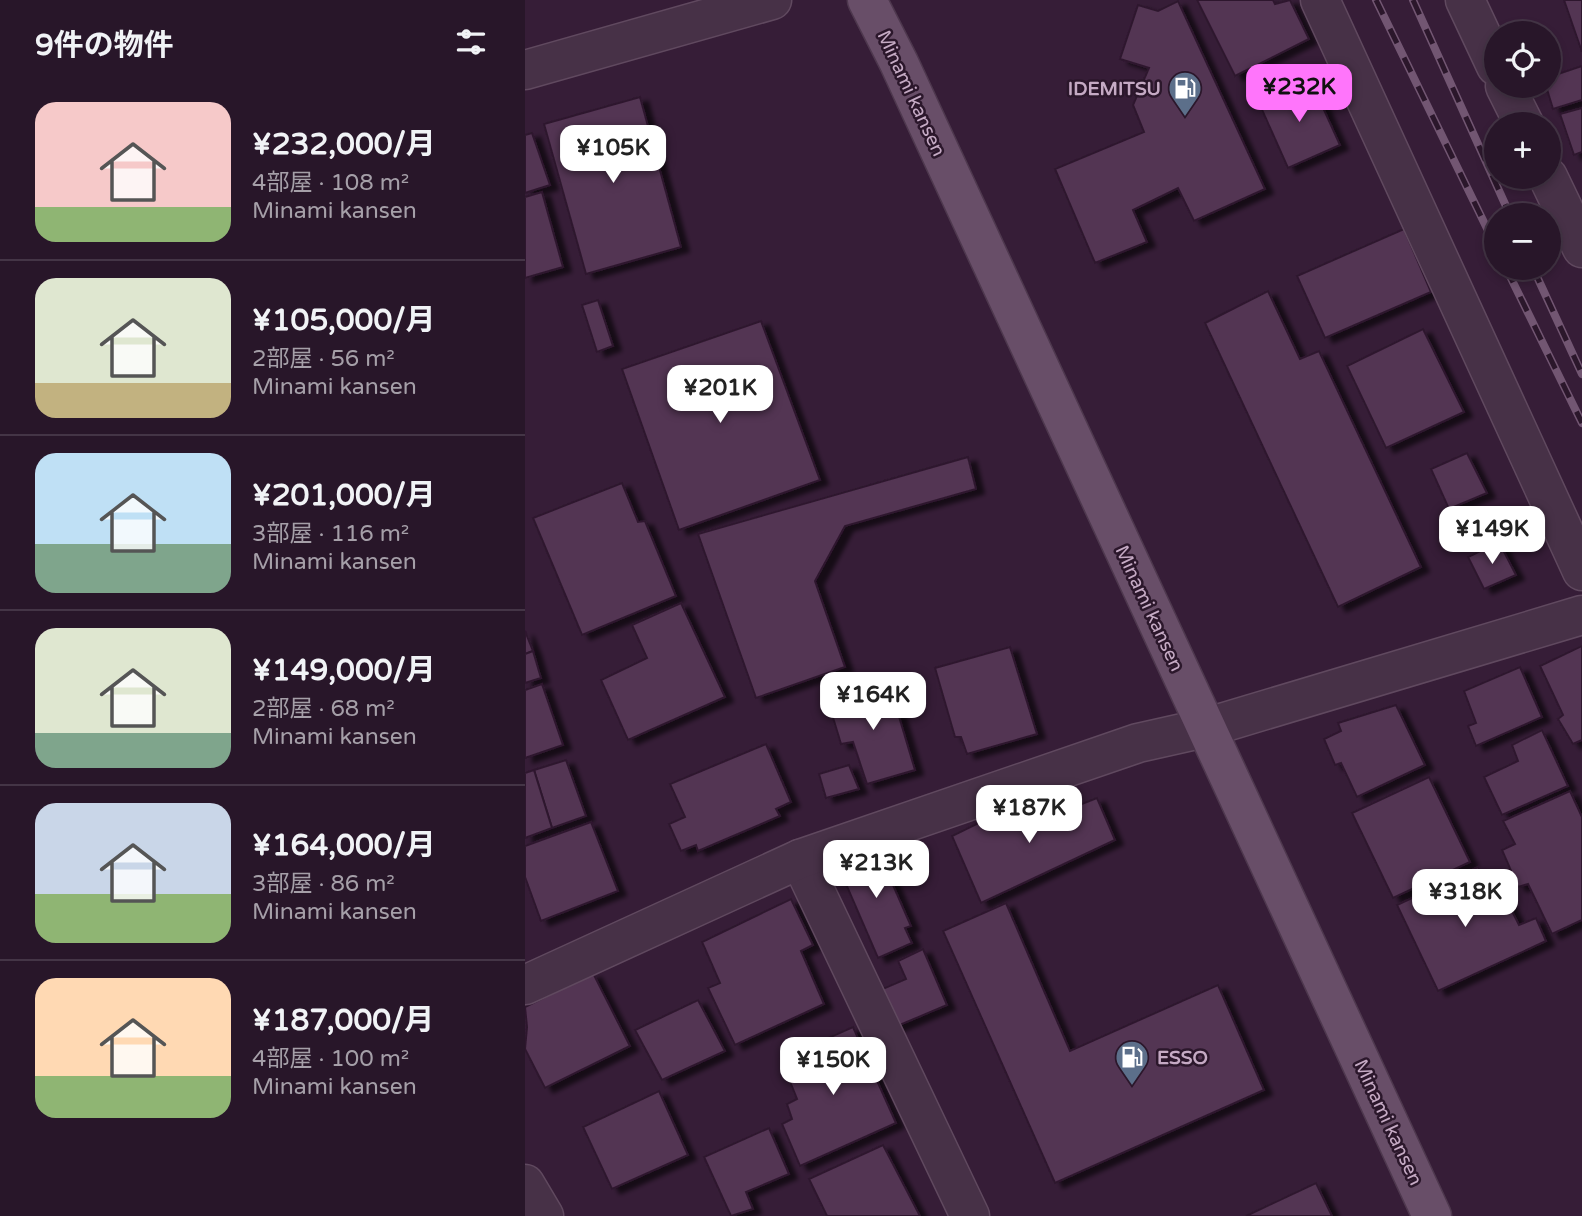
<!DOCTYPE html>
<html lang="ja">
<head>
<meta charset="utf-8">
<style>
  :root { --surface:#281629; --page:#342335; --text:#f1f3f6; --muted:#a59fa8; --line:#443546; --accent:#ff75fb }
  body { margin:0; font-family:"Varela Round","Noto Sans JP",sans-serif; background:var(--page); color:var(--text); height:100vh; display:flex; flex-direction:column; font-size:26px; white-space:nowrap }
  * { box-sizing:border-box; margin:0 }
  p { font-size:23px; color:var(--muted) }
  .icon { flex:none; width:38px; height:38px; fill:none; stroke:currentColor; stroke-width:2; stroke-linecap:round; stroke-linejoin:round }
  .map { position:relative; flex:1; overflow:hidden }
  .panel { display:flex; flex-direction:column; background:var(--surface); width:525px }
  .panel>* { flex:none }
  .fabs { position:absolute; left:959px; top:21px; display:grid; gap:14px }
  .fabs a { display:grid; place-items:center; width:77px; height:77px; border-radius:50%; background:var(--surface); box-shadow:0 4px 10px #0003,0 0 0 2px var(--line); font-size:35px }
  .price { position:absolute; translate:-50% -60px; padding:0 16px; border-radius:14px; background:#fff; color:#222; font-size:23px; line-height:46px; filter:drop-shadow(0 2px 4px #0008) }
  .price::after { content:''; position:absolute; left:50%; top:42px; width:21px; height:16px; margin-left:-10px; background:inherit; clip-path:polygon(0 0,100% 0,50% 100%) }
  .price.active { background:var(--accent); color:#111 }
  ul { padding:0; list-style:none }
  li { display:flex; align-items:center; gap:21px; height:175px; padding:0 35px }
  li+li { border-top:2px solid var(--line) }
  li span { display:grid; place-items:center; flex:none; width:196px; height:140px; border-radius:21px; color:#555 }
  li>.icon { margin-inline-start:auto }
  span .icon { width:84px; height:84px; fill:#fffc; stroke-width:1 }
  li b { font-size:30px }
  h2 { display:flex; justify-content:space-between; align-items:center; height:84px; padding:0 35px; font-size:30px }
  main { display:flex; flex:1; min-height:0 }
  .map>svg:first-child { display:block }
</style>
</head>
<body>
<main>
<section class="panel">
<h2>9件の物件<svg class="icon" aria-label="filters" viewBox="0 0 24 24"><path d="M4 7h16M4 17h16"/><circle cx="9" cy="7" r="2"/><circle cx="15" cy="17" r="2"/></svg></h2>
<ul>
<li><span style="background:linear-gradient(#f6c9c9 75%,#8fb573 0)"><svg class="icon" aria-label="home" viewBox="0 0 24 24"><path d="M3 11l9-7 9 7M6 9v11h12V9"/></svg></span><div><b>¥232,000/月</b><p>4部屋 · 108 m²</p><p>Minami kansen</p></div></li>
<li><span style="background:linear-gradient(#dfe7d0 75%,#c2b280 0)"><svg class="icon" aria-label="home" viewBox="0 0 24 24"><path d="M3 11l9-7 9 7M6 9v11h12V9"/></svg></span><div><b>¥105,000/月</b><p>2部屋 · 56 m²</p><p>Minami kansen</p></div></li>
<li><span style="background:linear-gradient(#bfe0f5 65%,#7fa58c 0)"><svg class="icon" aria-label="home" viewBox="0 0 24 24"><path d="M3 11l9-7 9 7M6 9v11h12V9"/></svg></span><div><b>¥201,000/月</b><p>3部屋 · 116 m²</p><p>Minami kansen</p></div></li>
<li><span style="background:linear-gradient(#dfe7d0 75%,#7fa58c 0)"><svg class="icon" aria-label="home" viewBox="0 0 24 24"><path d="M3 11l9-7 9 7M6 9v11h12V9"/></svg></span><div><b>¥149,000/月</b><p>2部屋 · 68 m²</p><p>Minami kansen</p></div></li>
<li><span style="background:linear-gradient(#c9d6e8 65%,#8fb573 0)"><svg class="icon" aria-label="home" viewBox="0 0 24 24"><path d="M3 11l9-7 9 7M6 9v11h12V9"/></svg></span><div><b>¥164,000/月</b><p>3部屋 · 86 m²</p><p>Minami kansen</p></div></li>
<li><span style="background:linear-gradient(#ffd9b3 70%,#8fb573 0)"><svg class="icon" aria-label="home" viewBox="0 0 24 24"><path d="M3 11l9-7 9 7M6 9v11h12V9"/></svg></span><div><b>¥187,000/月</b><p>4部屋 · 100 m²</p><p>Minami kansen</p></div></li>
</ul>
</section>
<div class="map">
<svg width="1057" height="1216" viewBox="0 0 1057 1216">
  <defs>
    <filter id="shadow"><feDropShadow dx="8" dy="4.5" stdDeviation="2" flood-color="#0009"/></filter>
  </defs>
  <rect width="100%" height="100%" fill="#361d37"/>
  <!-- building -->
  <g fill="#533453" stroke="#2e192e" stroke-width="2" filter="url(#shadow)">
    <path d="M 672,0 L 748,0 L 750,4 L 765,0 L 784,39 L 710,76 Z"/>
    <path d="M 1039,0 L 1057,0 L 1057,52 Z"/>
    <path d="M 653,1 L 740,189 L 669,221 L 653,188 L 608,210 L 622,242 L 570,263 L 530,169 L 619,132 L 608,105 L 624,68 L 595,59 L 613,5 L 633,11 Z"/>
    <path d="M 1057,66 L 1057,100 L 1028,109 L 1021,86 L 1024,86 L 1024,77 Z"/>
    <path d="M 785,79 L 815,145 L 763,168 L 734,103 Z"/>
    <path d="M 115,97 L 156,247 L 61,274 L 19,124 Z"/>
    <path d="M 1057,108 L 1057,152 L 1049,155 L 1035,114 Z"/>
    <path d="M 7,133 L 25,185 L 0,193 L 0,135 Z"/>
    <path d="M 17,192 L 38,267 L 0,278 L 0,197 Z"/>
    <path d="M 879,229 L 906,292 L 800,338 L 772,276 Z"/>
    <path d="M 743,291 L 775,359 L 794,351 L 896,567 L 813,607 L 680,323 Z"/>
    <path d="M 73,300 L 88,346 L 72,352 L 57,305 Z"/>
    <path d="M 236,321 L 295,480 L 154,530 L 97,369 Z"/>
    <path d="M 898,329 L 939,412 L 861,448 L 822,366 Z"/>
    <path d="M 942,453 L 962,493 L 924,509 L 906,469 Z"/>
    <path d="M 443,457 L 451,489 L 320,526 L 290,581 L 320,667 L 231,698 L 173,534 Z"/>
    <path d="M 97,483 L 113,522 L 120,521 L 151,596 L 57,635 L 8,518 Z"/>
    <path d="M 974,542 L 991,575 L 959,589 L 943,557 Z"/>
    <path d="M 156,603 L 200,697 L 103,740 L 76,680 L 122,658 L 107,625 Z"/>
    <path d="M 0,631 L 8,651 L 0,654 Z"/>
    <path d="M 1057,646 L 1057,740 L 1048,744 L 1033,719 L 1038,715 L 1015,666 Z"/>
    <path d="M 485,647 L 512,734 L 442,754 L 436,737 L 430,737 L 410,668 Z"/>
    <path d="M 8,651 L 16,678 L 0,683 L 0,654 Z"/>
    <path d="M 995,667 L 1017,717 L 951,746 L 943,726 L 951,723 L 939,691 Z"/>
    <path d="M 364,683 L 390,770 L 342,784 L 328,742 L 316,744 L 303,701 Z"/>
    <path d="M 17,684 L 38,745 L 0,758 L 0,690 Z"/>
    <path d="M 871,705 L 900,765 L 832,797 L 816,763 L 810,765 L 799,739 L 816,731 L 813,723 Z"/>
    <path d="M 1017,730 L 1043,786 L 977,815 L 959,777 L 993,761 L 987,745 Z"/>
    <path d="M 241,744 L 266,802 L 251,809 L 255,816 L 173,851 L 171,845 L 156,851 L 144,824 L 160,817 L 145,784 Z"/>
    <path d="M 41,760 L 61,816 L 27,828 L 9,770 Z"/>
    <path d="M 324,765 L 334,789 L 301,798 L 294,774 Z"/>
    <path d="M 9,770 L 27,828 L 0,838 L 0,773 Z"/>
    <path d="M 904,777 L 945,862 L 868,898 L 827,813 Z"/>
    <path d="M 1045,791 L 1057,817 L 1057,920 L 1027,934 L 1003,884 L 993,887 L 977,850 L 990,844 L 978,821 Z"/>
    <path d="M 539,798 L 544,809 L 572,798 L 590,840 L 456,903 L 427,836 L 480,810 L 486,821 Z"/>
    <path d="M 66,822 L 93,891 L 16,921 L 0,877 L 0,846 Z"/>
    <path d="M 350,844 L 386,926 L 380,928 L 387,943 L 353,958 L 311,861 Z"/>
    <path d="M 953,867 L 972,905 L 983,903 L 994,925 L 1011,918 L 1021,941 L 913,991 L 872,905 Z"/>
    <path d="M 266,899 L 288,945 L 276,951 L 299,1004 L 210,1045 L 183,988 L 195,983 L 177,942 Z"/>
    <path d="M 481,903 L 545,1051 L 693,985 L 739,1090 L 530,1183 L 418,931 Z"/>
    <path d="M 398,949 L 422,1005 L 363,1030 L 348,993 L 381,979 L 373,961 Z"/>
    <path d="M 68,973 L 105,1046 L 20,1088 L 0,1049 L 2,1027 L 0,1007 Z"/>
    <path d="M 173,1000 L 200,1051 L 137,1080 L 110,1030 Z"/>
    <path d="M 328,1027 L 371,1123 L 275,1166 L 257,1124 L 267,1119 L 262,1104 L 272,1099 L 256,1059 Z"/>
    <path d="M 134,1091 L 163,1155 L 87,1189 L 58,1127 Z"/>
    <path d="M 244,1128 L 264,1174 L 221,1192 L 228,1209 L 206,1216 L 179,1157 Z"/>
    <path d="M 358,1145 L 395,1216 L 302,1216 L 284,1179 Z"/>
    <path d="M 791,1183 L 807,1216 L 721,1216 Z"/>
  </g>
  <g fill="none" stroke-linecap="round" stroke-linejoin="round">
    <defs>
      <g id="minor">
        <path d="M 795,0 L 1057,571"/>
        <path d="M 940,0 L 971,66"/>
        <path d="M 0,70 L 247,0"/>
        <path d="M 980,86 L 999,124"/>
        <path d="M 1023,177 L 1057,248"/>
        <path d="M 275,859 L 445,1216"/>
        <path d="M 0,985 L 275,859 L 613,743 L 680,728 L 1057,615"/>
        <path d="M 0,1184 L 19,1216"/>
      </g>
      <path id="major" d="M 342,0 L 374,63 L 907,1216"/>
    </defs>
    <!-- minor casing -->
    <use href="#minor" stroke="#60495f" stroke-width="41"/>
    <!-- major casing -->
    <use href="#major" stroke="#4e384e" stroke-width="41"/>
    <!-- minor -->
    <use href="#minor" stroke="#473147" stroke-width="38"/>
    <!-- major -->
    <use href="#major" stroke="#684e68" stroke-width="38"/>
    <defs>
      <g id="rail">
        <path d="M 851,0 L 971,247"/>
        <path d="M 888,0 L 985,215"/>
        <path d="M 981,268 L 1057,423"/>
        <path d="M 1008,268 L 1057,374"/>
      </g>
    </defs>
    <!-- rail casing -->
    <use href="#rail" stroke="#725672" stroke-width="8"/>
    <!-- rail -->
    <use href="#rail" stroke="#2b172b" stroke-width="5" stroke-dasharray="16" stroke-linecap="butt"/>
  </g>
  <!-- icons -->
  <defs>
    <symbol id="fuel-pin" viewBox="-11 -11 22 30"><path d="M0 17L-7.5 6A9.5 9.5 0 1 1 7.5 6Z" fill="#5c6f8a" stroke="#2b172b"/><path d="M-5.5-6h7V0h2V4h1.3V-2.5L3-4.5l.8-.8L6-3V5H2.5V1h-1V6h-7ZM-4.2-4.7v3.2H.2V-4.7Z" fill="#fff"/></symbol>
  </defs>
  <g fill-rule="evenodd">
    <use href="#fuel-pin" x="641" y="69" width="38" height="52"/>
    <use href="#fuel-pin" x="588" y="1038" width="38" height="52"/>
  </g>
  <g text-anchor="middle" stroke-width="5" stroke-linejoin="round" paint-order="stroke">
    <!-- poi labels -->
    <g font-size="19" font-weight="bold" fill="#c5aac4" stroke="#2b172b" text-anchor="end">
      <text x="636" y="95">IDEMITSU</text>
      <text x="632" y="1064" text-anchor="start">ESSO</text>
    </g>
    <!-- street labels -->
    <g font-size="19" fill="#c5aac4" stroke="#2b172b">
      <text transform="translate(387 93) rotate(65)" y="7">Minami kansen</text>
      <text transform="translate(625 608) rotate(65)" y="7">Minami kansen</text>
      <text transform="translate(864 1122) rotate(65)" y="7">Minami kansen</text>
    </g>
  </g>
</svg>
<div class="fabs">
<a><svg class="icon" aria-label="locate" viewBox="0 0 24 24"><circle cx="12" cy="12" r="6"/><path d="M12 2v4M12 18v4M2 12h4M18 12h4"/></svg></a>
<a>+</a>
<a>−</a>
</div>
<b class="price active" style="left:774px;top:124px">¥232K</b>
<b class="price" style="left:88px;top:185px">¥105K</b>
<b class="price" style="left:195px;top:425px">¥201K</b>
<b class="price" style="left:967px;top:566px">¥149K</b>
<b class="price" style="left:348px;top:732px">¥164K</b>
<b class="price" style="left:504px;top:845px">¥187K</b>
<b class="price" style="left:351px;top:900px">¥213K</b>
<b class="price" style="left:940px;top:929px">¥318K</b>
<b class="price" style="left:308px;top:1097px">¥150K</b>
</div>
</main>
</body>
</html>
